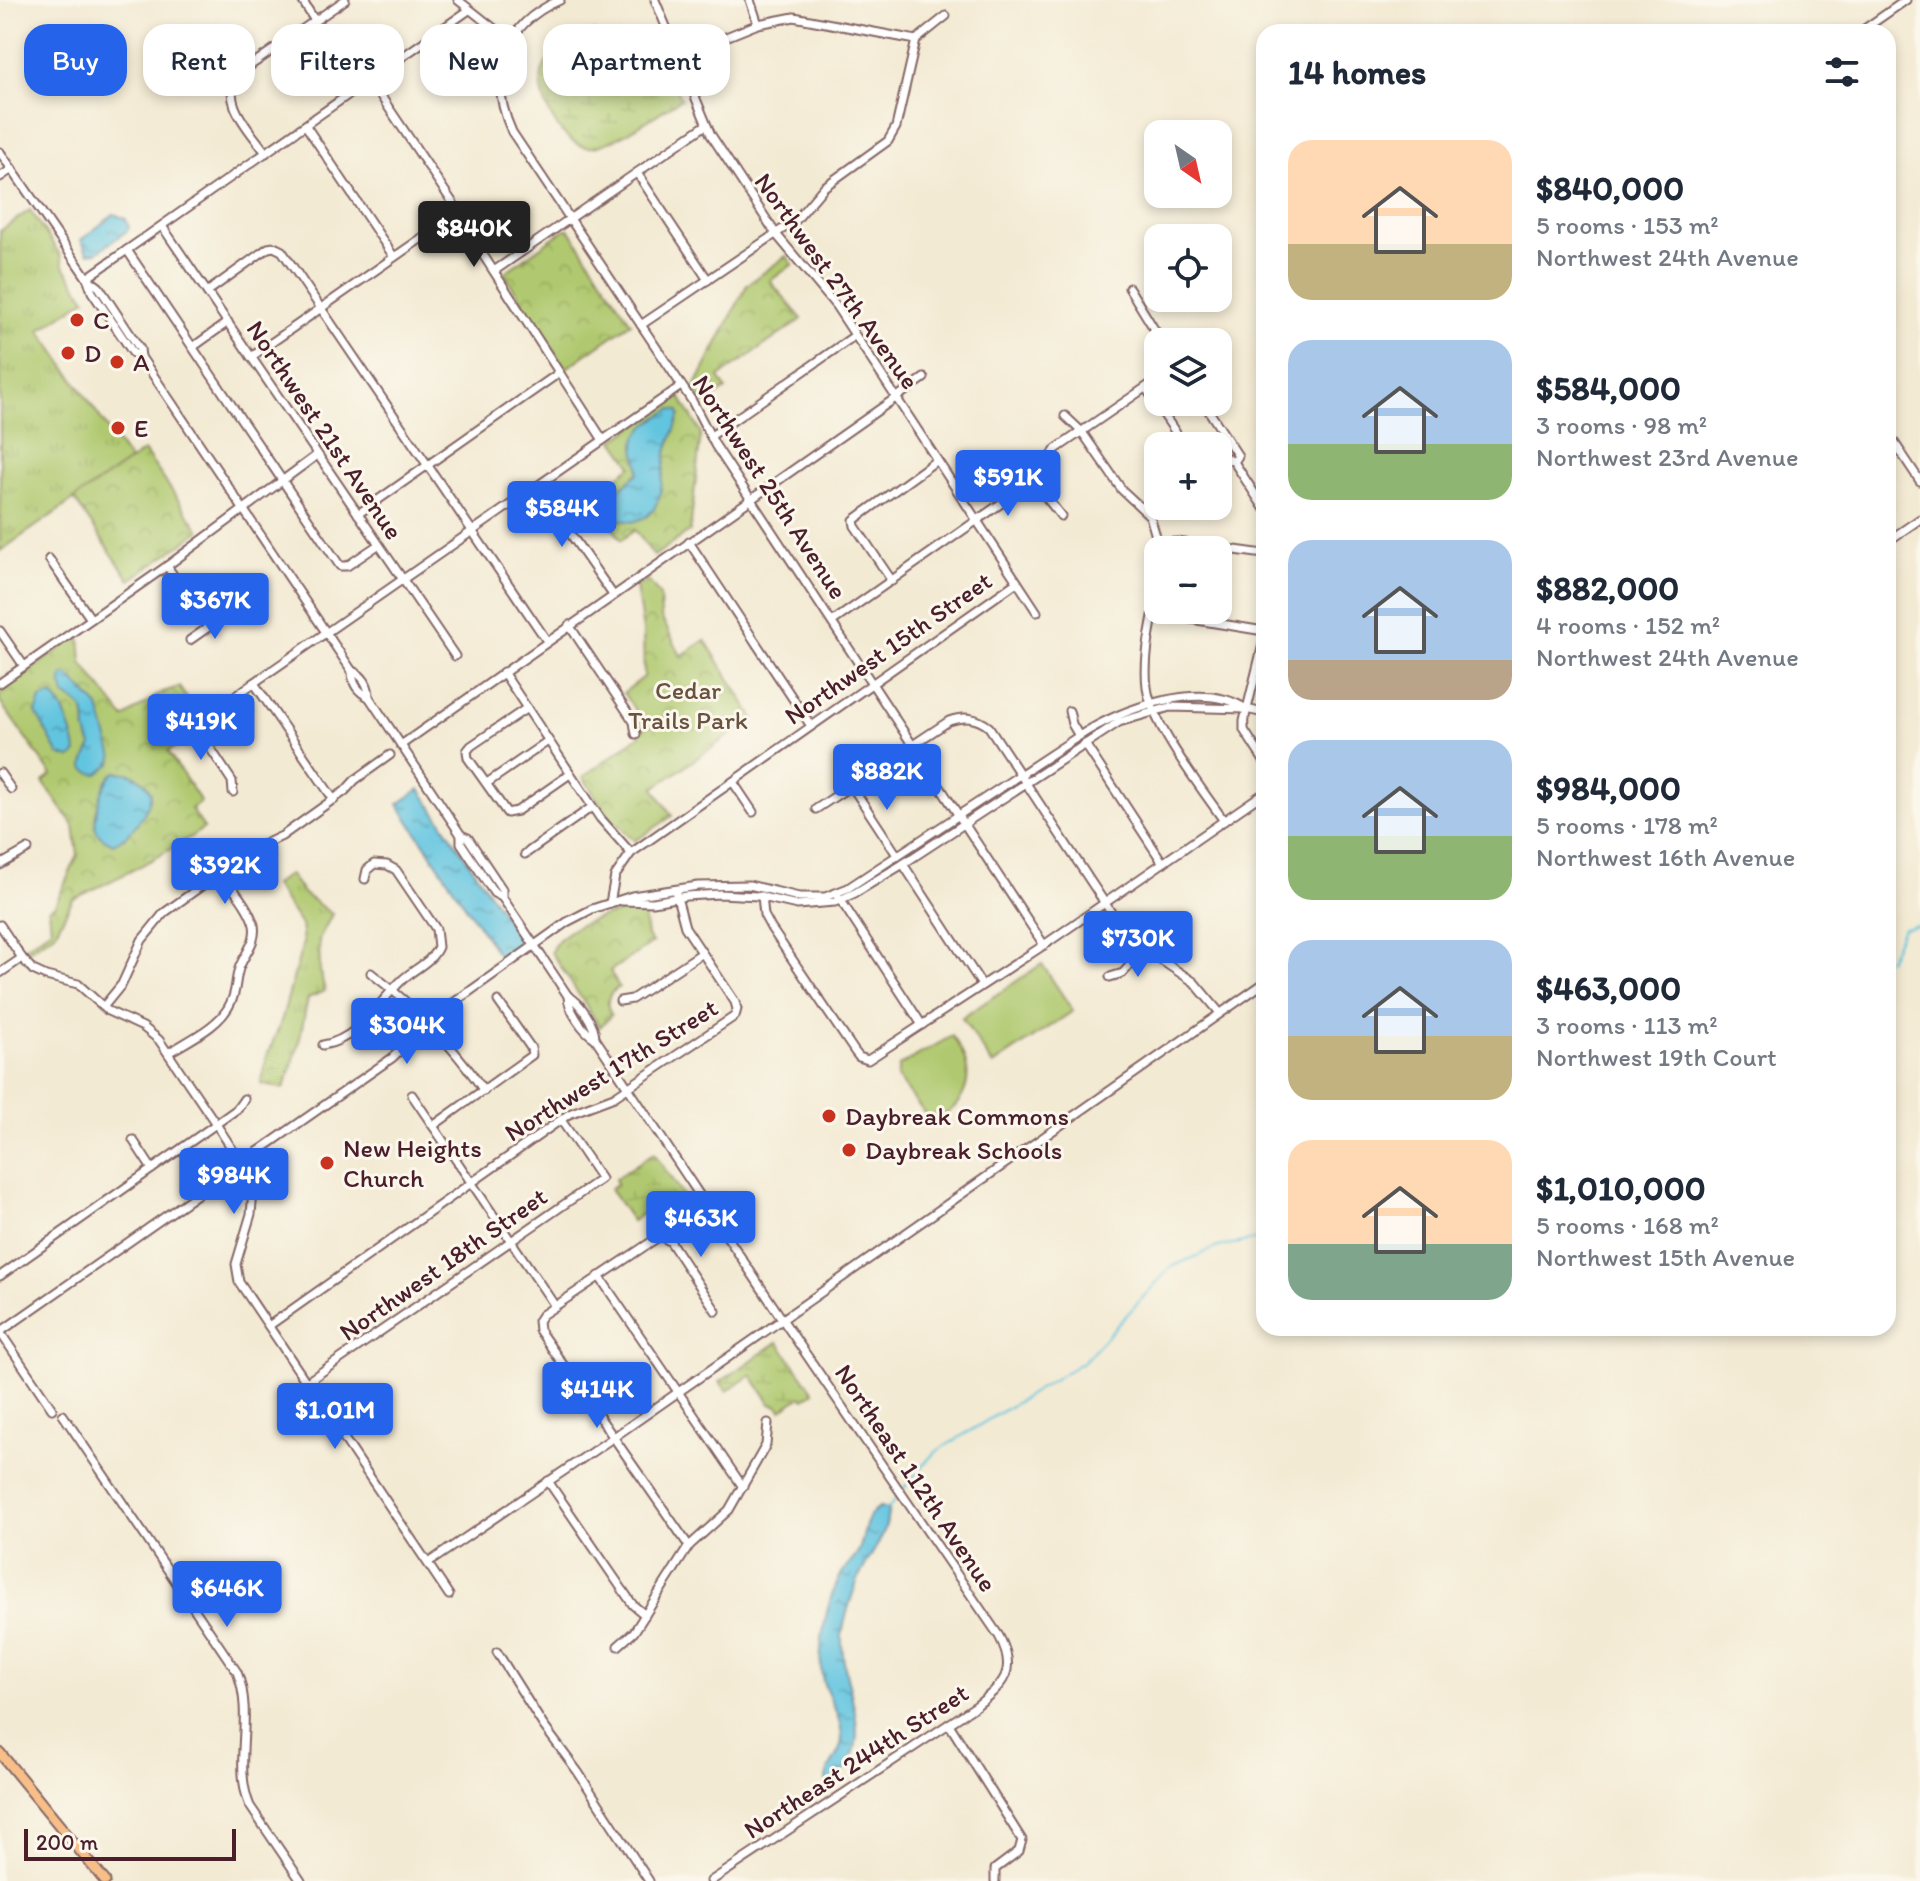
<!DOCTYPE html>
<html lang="en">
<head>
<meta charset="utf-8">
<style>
  :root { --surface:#fff; --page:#f2f2f3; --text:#1f2937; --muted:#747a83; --accent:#2563eb }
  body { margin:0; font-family:Itim,sans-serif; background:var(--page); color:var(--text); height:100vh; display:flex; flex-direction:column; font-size:30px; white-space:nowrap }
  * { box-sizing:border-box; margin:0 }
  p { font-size:26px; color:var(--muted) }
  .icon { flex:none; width:44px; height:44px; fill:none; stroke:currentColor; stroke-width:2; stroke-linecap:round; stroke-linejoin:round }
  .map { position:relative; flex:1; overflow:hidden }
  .side { position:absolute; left:1256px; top:24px; width:640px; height:1312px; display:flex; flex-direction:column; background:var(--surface); border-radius:24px; box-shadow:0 4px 12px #0003 }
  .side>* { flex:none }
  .banner { position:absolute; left:24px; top:24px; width:760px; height:72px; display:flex; gap:16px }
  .needle { width:52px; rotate:146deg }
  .controls { position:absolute; left:1144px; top:120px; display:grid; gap:16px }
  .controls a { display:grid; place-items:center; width:88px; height:88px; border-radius:16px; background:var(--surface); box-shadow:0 4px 12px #0003; font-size:40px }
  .scale { position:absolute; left:24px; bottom:20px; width:212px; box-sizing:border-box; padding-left:8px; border:4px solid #4a1f2b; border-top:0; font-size:22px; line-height:28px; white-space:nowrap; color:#4a1f2b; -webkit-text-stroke:6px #fbf7ec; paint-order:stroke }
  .price { position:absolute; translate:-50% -68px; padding:0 18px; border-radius:8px; background:var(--accent); color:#fff; font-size:26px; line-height:52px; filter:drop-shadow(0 2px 4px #0008) }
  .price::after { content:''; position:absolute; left:50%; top:48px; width:24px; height:18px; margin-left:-12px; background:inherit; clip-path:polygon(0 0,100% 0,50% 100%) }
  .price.on { background:#222; color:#fff }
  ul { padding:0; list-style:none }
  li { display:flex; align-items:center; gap:24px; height:200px; padding:0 32px }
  li span { display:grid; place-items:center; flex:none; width:224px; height:160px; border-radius:24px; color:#555 }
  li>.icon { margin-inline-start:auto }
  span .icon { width:96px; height:96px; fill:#fffc; stroke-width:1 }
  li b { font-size:34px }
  h2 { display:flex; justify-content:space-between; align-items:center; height:96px; padding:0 32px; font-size:34px }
  .pill { padding:0 28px; border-radius:24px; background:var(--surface); box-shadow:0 4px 12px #0003; font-size:28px; line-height:72px }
  .pill.on { background:var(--accent); color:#fff }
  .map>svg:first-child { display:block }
</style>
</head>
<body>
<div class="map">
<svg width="1920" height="1881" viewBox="0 0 1920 1881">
  <defs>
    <pattern id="grass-tufts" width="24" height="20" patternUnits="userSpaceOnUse" patternTransform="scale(2)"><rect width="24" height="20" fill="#b0c96f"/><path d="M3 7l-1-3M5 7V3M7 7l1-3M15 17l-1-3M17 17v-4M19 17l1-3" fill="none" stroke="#99ac60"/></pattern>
    <pattern id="wetland-marsh" width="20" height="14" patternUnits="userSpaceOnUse" patternTransform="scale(2)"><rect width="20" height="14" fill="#b0c96f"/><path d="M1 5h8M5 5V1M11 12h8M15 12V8" fill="none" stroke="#99ac60"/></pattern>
    <pattern id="park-crowns" width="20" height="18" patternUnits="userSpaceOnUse" patternTransform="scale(2)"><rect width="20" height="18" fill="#b0c96f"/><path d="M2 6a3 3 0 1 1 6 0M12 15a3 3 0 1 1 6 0" fill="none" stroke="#99ac60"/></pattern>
    <pattern id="water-ripples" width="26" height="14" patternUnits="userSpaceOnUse" patternTransform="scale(2)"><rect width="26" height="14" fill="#62c5e0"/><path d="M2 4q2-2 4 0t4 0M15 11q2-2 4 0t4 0" fill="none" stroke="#539fb6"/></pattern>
  </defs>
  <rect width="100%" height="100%" fill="#fbf7ec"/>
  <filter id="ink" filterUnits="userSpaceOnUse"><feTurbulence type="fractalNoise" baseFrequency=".0125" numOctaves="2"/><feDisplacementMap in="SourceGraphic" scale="16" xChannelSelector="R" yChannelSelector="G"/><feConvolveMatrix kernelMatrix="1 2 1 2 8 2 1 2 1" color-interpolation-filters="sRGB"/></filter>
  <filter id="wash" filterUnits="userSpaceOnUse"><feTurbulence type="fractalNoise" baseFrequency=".006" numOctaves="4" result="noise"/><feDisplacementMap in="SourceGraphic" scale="32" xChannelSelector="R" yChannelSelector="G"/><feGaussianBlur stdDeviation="1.8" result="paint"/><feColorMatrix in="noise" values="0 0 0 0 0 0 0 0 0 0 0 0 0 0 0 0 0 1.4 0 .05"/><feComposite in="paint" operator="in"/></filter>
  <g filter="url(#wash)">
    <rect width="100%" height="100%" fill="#f3ead3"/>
    <!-- grass -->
    <g fill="url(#grass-tufts)" stroke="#7d744d" stroke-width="2">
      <path d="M 30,210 L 61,256 L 63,265 L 86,299 L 40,330 L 130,461 L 0,551 L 0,231 Z"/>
      <path d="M 289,874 L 304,894 L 332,914 L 319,939 L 320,971 L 325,991 L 308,998 L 298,1047 L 284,1088 L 261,1084 L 267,1056 L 281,1022 L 303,943 L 301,925 L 274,885 Z"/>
    </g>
    <!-- wetland -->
    <g fill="url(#wetland-marsh)" stroke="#7d744d" stroke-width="2">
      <path d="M 594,32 C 619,42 631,58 647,79 L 668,74 L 681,99 C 659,112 616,144 593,147 C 562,151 532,93 544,67 C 548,58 558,50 566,45 C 574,39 584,34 594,32 Z"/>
      <path d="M 654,1153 L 685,1199 L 652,1221 L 645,1212 L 632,1221 L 610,1189 L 617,1184 L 615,1179 Z"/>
      <path d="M 778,1342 L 814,1392 L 804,1399 L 801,1396 L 781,1410 L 778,1406 L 771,1404 L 751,1375 L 727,1391 L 720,1382 Z"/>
    </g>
    <!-- park -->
    <g fill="url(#park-crowns)" stroke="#7d744d" stroke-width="2">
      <path d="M 565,229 L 569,229 L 631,323 L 565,369 L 504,273 Z"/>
      <path d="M 786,256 L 793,264 L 770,281 L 802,319 L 719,377 L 726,389 L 703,404 L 694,389 L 747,285 Z"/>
      <path d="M 679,395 L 701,433 L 690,531 L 654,556 L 635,530 L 621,540 L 591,496 L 632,466 L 614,440 Z"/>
      <path d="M 144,451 L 200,531 L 130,580 L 74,499 Z"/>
      <path d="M 647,579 L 660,596 L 661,617 L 681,656 L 705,640 L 754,718 L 654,788 L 672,816 L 635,841 L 608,816 L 583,777 L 639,736 C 647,721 631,705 623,693 L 644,677 L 643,630 L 636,587 Z"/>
      <path d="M 80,635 L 82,663 L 124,718 L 163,692 L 179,687 L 197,713 L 192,722 L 194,733 L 168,752 L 201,802 L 191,809 L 204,828 C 163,856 118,878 73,899 L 55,933 L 27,951 L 24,948 L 51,929 L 49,909 L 55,905 L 78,855 L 74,826 L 43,782 L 52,775 L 0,702 L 0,691 Z"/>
      <path d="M 643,909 L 647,936 L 652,943 L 610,971 L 619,987 C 607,993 605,1004 611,1015 L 600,1027 L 551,952 C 562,923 615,912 643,909 Z"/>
    </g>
    <!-- pitch -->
    <g fill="#b0c96f" stroke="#7d744d" stroke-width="2">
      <path d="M 1042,964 L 1073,1011 L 993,1065 L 962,1018 Z"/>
      <path d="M 952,1036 C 978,1071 971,1103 932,1123 L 897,1077 L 899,1066 Z"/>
    </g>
    <!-- water -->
    <g fill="url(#water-ripples)" stroke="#567286" stroke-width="2">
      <path d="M 114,214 L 126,219 L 129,227 L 127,231 L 97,252 L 88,253 L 81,240 Z"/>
      <path d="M 672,409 L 679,411 L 680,415 L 666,454 L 660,496 L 654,509 L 646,517 L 633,522 L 620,520 L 611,512 L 608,499 L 638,473 C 641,463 635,457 635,447 C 634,428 659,417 672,409 Z"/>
      <path d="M 63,675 L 69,676 L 99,707 L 113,757 L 112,763 L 98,774 C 73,772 88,757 92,745 C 76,723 100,713 64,695 L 61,680 Z"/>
      <path d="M 51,695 C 62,700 76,740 76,754 L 71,758 L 59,755 L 36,713 L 41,699 Z"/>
      <path d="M 116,772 C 133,772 144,778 151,793 C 149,812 130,837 113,844 C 107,841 100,838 97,832 C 91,819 104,777 116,772 Z"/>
      <path d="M 420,789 L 519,938 L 517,947 L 500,958 L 398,804 Z"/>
      <path d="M 880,1507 L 888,1509 C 888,1539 867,1556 857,1582 C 852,1595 843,1623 842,1636 C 840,1689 882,1740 833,1783 L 826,1782 C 825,1766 843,1754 842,1737 C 841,1715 830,1702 824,1684 C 815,1654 826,1602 841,1575 C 845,1566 855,1559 859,1550 C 866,1534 863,1516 880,1507 Z"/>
    </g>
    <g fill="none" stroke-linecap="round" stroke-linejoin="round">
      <!-- stream -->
      <g stroke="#62c5e0" stroke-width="2">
        <path d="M 1888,960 L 1903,928 L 1920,925"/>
        <path d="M 903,1489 L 934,1453 L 1084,1361 L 1171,1267 L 1218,1247 L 1264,1238"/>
        <path d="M 888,1509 L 899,1494"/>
      </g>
    </g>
  </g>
  <g filter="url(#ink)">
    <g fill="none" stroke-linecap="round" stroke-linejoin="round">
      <defs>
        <g id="minor">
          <path d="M 302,0 L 315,21"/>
          <path d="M 458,0 L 510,41"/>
          <path d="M 560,0 C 502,25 487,76 512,132 L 692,401 L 715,445 L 1044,945"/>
          <path d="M 655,0 L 711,135 L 776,234 L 836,306 L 1037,612"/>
          <path d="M 750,0 L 758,24"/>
          <path d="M 1860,32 L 1906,0"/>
          <path d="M 679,56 L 758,24 L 794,17 L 916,40"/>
          <path d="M 370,80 L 459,212 L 478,247 L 603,440"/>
          <path d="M 306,126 L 394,257"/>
          <path d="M 0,152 L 87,278 L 99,287 L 140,349 L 141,357 L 352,671 C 352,683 358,692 369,697 L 461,835 L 461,843 L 494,893 L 502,897 L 568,996 C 580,1002 595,1024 595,1038"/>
          <path d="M 266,153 C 250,130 216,98 241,72 L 345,0"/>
          <path d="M 637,173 L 708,280"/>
          <path d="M 0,177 L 12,169"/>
          <path d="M 162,226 L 455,656"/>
          <path d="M 127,250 L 340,566 L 347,566 L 378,545"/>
          <path d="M 494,271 L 706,125"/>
          <path d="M 87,278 L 469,10"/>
          <path d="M 88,280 L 92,292 L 133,353 L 141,357"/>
          <path d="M 1129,288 L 1162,342"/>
          <path d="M 207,292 L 268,248 L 274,247 L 282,251 L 547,641"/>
          <path d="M 641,325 L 796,220 L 824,187 L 888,141 L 896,127 L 916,40 L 946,16"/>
          <path d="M 193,347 L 228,322"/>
          <path d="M 251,357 L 459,212"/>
          <path d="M 1146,388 L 1178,436 L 1190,446"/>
          <path d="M 1203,402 L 1238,456 L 1234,462"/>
          <path d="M 1065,416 L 1082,432 L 1122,490 L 1150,516 L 1160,550"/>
          <path d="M 1888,433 L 1920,481"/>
          <path d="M 711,436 L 854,336"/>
          <path d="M 1218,453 L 1234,462 L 1264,508"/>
          <path d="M 1033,481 L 1061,516"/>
          <path d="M 537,486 L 613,595"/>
          <path d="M 358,514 L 559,373"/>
          <path d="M 1888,541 L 1920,519"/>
          <path d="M 689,542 L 811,726"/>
          <path d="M 1160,543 L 1177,542 L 1264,554"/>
          <path d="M 49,559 L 91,619"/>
          <path d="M 167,566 L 208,627"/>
          <path d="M 892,581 L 855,526 L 854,520 L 937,460"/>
          <path d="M 1158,589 C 1153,620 1143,655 1147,687 C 1151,724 1202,789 1224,821"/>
          <path d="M 1154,613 L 1264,631"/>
          <path d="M 832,622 L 1033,481 L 1040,474 L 1056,449 L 1158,379"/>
          <path d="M 569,625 L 634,722 L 636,734"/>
          <path d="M 0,631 L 24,666"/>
          <path d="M 190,640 L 223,617"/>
          <path d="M 1264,640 L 1244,721 L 1244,730 L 1264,761"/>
          <path d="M 352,671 C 363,675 369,685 369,697"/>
          <path d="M 503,672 L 600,818 L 631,853"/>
          <path d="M 0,683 L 167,566 L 317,455"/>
          <path d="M 254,683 L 334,800"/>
          <path d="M 527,708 L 471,746 L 467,751 L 468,758 L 507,813 L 517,811 L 570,774"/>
          <path d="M 1069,711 L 1072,724 L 1079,736"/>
          <path d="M 1085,744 L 1163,863"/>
          <path d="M 401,745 L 924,378"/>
          <path d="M 0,773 L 11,789"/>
          <path d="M 733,782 L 753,812"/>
          <path d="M 487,783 L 548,741"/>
          <path d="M 851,785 L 897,855"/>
          <path d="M 233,792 L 232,781 L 199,731 L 198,726 L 202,719 L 681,386"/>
          <path d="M 816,809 L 949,721 C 964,716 976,717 989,727 L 1116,920 L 1144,949 L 1194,982 L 1220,1013"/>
          <path d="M 461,835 L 468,838 L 502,889 L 502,897"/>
          <path d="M 525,854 L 592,807"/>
          <path d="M 903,864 L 982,985"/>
          <path d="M 0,865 L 28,849"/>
          <path d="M 762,896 L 764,915 L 771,928 L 855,1052 L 859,1057 L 868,1060 L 1044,945 L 1264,793"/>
          <path d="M 838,896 L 922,1025"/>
          <path d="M 622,901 L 653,902 L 686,896 L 720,894 L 758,896 L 797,905 L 835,902 L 855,893 L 903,864 L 1119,722 L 1170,707 L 1246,709 L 1264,713"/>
          <path d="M 610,903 L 615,876 L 631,853 L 1017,582"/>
          <path d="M 0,925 L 22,958 L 33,970 L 46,976 L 78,984 L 108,1011 L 143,1027 L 159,1040 L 216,1124 L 249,1175 L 253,1192 L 251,1214 L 236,1264 L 239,1282 L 449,1595"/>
          <path d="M 0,973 L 22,958"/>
          <path d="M 371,973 C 414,1006 453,1045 484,1091"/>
          <path d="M 1110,977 L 1123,973 L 1144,949"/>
          <path d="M 568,996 C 568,1009 583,1032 595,1038 L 782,1319 L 999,1636 C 1018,1671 1004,1684 976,1706 L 711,1881"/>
          <path d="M 620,1001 L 632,999 L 702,953"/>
          <path d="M 104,1006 L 122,984 L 142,940 L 164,913 L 250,851 L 282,836 L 345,791 L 355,780 L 390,755"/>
          <path d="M 323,1045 C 359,1039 377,1004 401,981 C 413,969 431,963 438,947 L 436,929 L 396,870 L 387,865 L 374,864 L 367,870 L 365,879"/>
          <path d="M 168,1053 C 189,1040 221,1026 231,1002 C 237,991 235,977 240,966 C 246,952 257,941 254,925 C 249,906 231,887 221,872"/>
          <path d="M 412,1095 L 555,1306"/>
          <path d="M 433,1126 L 532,1055 L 531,1048 L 498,1001"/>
          <path d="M 133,1140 L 152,1169"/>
          <path d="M 0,1276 L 216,1124 L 237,1109 L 244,1099"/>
          <path d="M 599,1276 L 743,1487"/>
          <path d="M 270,1325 L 569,1114 L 614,1097 L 735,1016 L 737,1009 L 735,1002 L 685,927 L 675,890"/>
          <path d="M 0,1332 L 392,1058 L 435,1016 L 567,922 L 592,909 L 632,896 L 698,886 L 749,885 L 799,897 L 825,897 L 848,888 L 1079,736 C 1120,710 1201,678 1246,709"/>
          <path d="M 0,1332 L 52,1409"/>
          <path d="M 307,1382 L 601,1179 L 561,1120"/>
          <path d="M 63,1415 L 237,1672 C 255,1718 232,1763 250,1806 L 301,1881"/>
          <path d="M 548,1481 L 633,1605 L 645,1615"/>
          <path d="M 689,1546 L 539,1330 L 538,1321 L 542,1315 L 660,1236 L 670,1241 L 716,1311"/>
          <path d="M 428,1563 L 614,1437 L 1264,983"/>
          <path d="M 618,1646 L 634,1632 L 689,1546 L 729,1510 L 766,1445 L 768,1423"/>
          <path d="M 497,1652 L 543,1725 L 578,1772 L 649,1881"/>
          <path d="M 949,1724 L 1022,1840 L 1019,1851 L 995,1869 L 995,1881"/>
        </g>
        <path id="major" d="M 0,1753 L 105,1881"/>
      </defs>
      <!-- minor casing -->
      <use href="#minor" stroke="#856666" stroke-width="11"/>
      <!-- major casing -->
      <use href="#major" stroke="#856666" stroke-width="13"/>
      <!-- minor -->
      <use href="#minor" stroke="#fff" stroke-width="7"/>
      <!-- major -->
      <use href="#major" stroke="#f7be88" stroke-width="9"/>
    </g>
  </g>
  <!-- markers -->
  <g fill="#c8321e" stroke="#fbf7ec" stroke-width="3">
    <circle cx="77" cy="320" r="8"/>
    <circle cx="68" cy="353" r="8"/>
    <circle cx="117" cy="362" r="8"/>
    <circle cx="118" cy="428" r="8"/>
    <circle cx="829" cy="1116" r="8"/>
    <circle cx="849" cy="1150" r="8"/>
    <circle cx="327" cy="1163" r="8"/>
  </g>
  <g text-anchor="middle" stroke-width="6" stroke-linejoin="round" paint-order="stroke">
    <!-- street labels -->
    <g font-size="26" fill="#4a1f2b" stroke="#fbf7ec">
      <text transform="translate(837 281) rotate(54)" y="9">Northwest 27th Avenue</text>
      <text transform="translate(325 430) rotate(56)" y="9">Northwest 21st Avenue</text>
      <text transform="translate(770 487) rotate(57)" y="9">Northwest 25th Avenue</text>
      <text transform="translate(888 648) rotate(-35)" y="9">Northwest 15th Street</text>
      <text transform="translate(611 1070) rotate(-32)" y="9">Northwest 17th Street</text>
      <text transform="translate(443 1264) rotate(-35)" y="9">Northwest 18th Street</text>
      <text transform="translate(916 1478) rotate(56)" y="9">Northeast 112th Avenue</text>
      <text transform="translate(856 1761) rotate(-33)" y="9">Northeast 244th Street</text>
    </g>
    <!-- poi labels -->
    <g font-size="26" fill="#4a1f2b" stroke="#fbf7ec" text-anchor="start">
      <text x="93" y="329">C</text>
      <text x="84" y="362">D</text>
      <text x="133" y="371">A</text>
      <text x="134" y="437">E</text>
      <text x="845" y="1125">Daybreak Commons</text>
      <text x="343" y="1157">New Heights<tspan x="343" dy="30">Church</tspan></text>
      <text x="865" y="1159">Daybreak Schools</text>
    </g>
    <!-- park labels -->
    <g font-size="26" fill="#69523f" stroke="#fbf7ec">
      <text x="688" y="699">Cedar<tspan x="688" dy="30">Trails Park</tspan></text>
    </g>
  </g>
</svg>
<div class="controls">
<a><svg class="needle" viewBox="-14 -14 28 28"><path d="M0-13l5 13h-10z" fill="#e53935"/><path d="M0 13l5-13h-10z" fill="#747a83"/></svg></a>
<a><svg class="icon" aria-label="locate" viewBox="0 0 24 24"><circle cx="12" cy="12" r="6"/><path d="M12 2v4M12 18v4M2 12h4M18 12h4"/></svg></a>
<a><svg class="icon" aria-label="layers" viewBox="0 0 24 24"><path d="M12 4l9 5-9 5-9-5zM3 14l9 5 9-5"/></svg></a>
<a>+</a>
<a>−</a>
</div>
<div class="scale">200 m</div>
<b class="price on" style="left:474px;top:269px">$840K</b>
<b class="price" style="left:1008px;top:518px">$591K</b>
<b class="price" style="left:562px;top:549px">$584K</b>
<b class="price" style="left:215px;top:641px">$367K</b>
<b class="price" style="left:201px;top:762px">$419K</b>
<b class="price" style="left:887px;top:812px">$882K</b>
<b class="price" style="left:225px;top:906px">$392K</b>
<b class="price" style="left:1138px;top:979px">$730K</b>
<b class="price" style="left:407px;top:1066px">$304K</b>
<b class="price" style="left:234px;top:1216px">$984K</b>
<b class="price" style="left:701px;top:1259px">$463K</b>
<b class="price" style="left:597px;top:1430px">$414K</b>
<b class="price" style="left:335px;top:1451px">$1.01M</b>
<b class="price" style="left:227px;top:1629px">$646K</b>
<div class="banner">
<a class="pill on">Buy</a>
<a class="pill">Rent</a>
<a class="pill">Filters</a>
<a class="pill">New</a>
<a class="pill">Apartment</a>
</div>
<section class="side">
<h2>14 homes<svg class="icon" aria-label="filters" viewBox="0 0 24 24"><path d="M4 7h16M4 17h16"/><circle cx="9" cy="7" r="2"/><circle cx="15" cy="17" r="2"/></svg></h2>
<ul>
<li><span style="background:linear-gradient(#ffd9b3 65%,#c2b280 0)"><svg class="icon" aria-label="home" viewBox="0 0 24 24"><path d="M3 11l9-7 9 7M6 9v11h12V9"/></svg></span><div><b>$840,000</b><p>5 rooms · 153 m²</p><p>Northwest 24th Avenue</p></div></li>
<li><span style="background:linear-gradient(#a9c7e8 65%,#8fb573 0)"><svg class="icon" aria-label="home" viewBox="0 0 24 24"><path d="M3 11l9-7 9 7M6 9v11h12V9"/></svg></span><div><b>$584,000</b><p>3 rooms · 98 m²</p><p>Northwest 23rd Avenue</p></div></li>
<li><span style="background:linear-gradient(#a9c7e8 75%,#b9a48a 0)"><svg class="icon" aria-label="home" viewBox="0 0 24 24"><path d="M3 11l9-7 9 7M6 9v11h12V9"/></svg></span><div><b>$882,000</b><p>4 rooms · 152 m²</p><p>Northwest 24th Avenue</p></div></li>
<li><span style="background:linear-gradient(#a9c7e8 60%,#8fb573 0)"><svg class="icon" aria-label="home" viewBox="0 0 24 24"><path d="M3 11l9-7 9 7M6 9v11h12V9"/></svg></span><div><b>$984,000</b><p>5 rooms · 178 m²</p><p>Northwest 16th Avenue</p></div></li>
<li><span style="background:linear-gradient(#a9c7e8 60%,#c2b280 0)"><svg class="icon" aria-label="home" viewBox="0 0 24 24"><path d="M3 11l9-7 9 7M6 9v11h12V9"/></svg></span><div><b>$463,000</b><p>3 rooms · 113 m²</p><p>Northwest 19th Court</p></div></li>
<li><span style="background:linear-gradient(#ffd9b3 65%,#7fa58c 0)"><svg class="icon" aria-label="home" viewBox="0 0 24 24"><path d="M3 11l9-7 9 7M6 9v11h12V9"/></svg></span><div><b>$1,010,000</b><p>5 rooms · 168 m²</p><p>Northwest 15th Avenue</p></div></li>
</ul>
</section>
</div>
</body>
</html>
